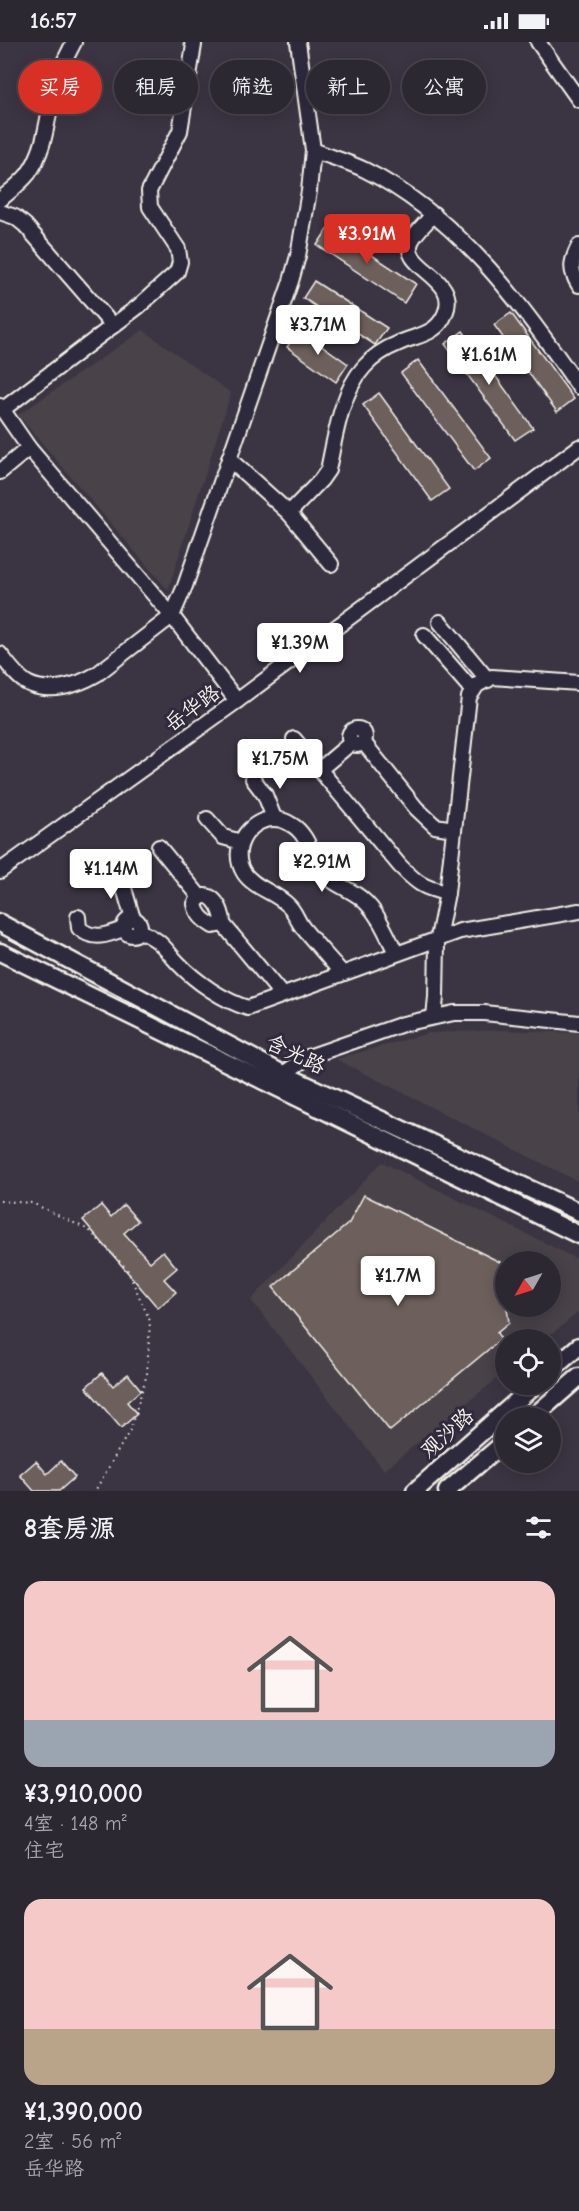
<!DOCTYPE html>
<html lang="zh">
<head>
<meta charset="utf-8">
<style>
  :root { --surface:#2c2832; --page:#34303a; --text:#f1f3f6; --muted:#a6a6ac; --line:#48444d; --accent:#d93025 }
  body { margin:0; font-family:"Comic Neue","LXGW WenKai TC",sans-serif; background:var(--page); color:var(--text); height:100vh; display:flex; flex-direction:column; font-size:22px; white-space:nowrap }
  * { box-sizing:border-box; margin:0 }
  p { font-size:20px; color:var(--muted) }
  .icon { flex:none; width:33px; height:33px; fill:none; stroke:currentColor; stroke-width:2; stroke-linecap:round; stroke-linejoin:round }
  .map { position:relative; height:1449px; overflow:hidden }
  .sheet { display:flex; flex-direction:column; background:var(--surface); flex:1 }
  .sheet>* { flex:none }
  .hud { position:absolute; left:18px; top:18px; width:543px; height:54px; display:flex; gap:12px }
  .needle { width:39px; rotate:231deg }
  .fabs { position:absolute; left:495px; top:1209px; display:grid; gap:12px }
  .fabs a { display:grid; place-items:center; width:66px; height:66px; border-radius:50%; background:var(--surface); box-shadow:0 3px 15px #0003,0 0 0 2px var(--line); font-size:30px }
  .price { position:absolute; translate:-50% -51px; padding:0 14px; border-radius:6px; background:#fff; color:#222; font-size:20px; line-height:39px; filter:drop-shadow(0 2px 3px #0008) }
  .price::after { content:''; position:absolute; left:50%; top:36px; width:18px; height:14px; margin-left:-9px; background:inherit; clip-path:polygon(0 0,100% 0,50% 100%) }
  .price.on { background:var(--accent); color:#fff }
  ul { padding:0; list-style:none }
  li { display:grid; align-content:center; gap:12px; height:318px; padding:0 24px }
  li span { display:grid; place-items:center; height:186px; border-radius:18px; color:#555 }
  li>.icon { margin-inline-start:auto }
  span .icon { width:108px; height:108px; fill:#fffc; stroke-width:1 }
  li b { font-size:26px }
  h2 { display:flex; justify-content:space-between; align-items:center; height:72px; padding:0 24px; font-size:26px }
  .pill { padding:0 21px; border-radius:27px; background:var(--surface); box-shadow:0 3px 15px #0003,0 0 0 2px var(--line); font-size:21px; line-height:54px }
  .pill.on { background:var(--accent); color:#fff }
  .status { display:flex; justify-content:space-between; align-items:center; height:42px; padding:0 30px; background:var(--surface); direction:ltr }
  .status svg { height:16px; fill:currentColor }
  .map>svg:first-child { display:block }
</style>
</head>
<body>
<div class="status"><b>16:57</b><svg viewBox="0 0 49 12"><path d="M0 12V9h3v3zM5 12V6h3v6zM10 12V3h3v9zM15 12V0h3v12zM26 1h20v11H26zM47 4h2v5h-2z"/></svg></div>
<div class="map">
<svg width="579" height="1449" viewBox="0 0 579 1449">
  <rect width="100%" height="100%" fill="#3b3543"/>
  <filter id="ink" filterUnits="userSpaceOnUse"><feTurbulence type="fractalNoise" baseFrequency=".0167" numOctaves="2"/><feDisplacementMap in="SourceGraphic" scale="12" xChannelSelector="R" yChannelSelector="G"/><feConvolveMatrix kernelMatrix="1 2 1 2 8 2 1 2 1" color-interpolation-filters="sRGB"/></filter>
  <g filter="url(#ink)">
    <!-- built -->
    <g fill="#4a424a" fill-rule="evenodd">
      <path d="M 143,288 L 231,351 L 168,548 L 18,373 Z"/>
      <path d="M 501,988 L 579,991 L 579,1140 L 336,1017 L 429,991 Z"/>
      <path d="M 382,1120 L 579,1218 L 579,1270 L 545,1297 L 506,1298 L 505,1330 L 384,1428 L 251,1258 ZM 506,1220 L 550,1220 L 550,1264 L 506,1264 Z"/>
    </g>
    <!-- building -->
    <g fill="#6d5f5b" stroke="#f4f1e8" stroke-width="1.5">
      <path d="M 329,185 L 416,242 L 404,261 L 317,203 Z"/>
      <path d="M 314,239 L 387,286 L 375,303 L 303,256 Z"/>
      <path d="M 511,271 L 574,357 L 557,370 L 494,283 Z"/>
      <path d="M 299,287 L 348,322 L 336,340 L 287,305 Z"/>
      <path d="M 463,289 L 533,386 L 515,398 L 445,302 Z"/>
      <path d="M 418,318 L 491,416 L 474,429 L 401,331 Z"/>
      <path d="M 379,351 L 449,447 L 432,459 L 363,363 Z"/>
      <path d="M 364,1153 L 506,1223 L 504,1243 L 509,1281 L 497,1291 L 501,1297 L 390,1389 L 273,1245 L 349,1181 Z"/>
      <path d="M 101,1163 L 111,1175 L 124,1163 L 138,1179 L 124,1191 L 150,1220 L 163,1209 L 177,1226 L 164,1237 L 176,1250 L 158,1266 L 83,1178 Z"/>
      <path d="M 102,1331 L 113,1344 L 128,1332 L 141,1348 L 127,1360 L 137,1372 L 121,1386 L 86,1345 Z"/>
      <path d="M 36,1419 L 47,1432 L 61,1419 L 75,1435 L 59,1449 L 34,1449 L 20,1433 Z"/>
    </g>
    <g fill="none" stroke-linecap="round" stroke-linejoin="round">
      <defs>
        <g id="minor">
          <path d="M 538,0 L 579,58"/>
          <path d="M 313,108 C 330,115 349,120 365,128 C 458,174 522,262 579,345"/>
          <path d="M 0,158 C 9,150 20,142 28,132 C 47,106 47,73 55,43 C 59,28 67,14 74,0"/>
          <path d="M 0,170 L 15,175 L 25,183 L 113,284"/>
          <path d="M 579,204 C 571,219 569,228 579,243"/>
          <path d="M 0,364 L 29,406 L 172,574 L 237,659"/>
          <path d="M 2,368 L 139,264 L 177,230 L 180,220 L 178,207 L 150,165 L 149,149 L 180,89 L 194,3 L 192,0"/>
          <path d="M 229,417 L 289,471 L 331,522"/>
          <path d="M 0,430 L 29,406"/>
          <path d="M 289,471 L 321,438 L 328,428 C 335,396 341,350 364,325 C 373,315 384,307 397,302 C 415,293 436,294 445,272 C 461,235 401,227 411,200 C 415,190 427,180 434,172"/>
          <path d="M 440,580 L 488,638"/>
          <path d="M 424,593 L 473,649"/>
          <path d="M 0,612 C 8,622 17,636 29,642 C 51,652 78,643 97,632 L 172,574 L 185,544 L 291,239 L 298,214 L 309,149 L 313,108 L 298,0"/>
          <circle cx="357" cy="695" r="8"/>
          <path d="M 294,697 L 400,824 C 417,841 423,846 447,851"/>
          <path d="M 364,701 L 416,766 L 435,784 L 454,787"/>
          <path d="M 319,728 L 351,701"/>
          <path d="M 253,737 L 265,753 L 274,776"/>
          <path d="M 207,777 L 223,795 L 241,800"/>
          <path d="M 159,805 L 200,855"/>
          <path d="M 0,829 L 237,659 L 579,405"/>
          <path d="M 124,837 L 123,843 L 133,877"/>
          <path d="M 78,875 L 79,886 C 93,899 108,893 123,887"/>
          <circle cx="132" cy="885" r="8"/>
          <path d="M 223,882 L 213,884 C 203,878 197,873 195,862 C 207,841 224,866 223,882 L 282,953"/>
          <path d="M 140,889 C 163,900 162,904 178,921 C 196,940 224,959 248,966 L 460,889 L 579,869"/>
          <path d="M 342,931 C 329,916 315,901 303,886 C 297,879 295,869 288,863 C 275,850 254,846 244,831 C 225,801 261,762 292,783 C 309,793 312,817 324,832 C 334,843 351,847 362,857 C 378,870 387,893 396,911"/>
          <path d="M 434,975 L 436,955 L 437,901 L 447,851 L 469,655 L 477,643 L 492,635 L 579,641"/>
          <path d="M 283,1032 L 308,1015 L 403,982 L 454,971 L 484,971 L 579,981"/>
        </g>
        <g id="major">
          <path d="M 0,881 L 283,1032 L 579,1170"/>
          <path d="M 0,910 L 579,1193"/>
          <path d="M 550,1329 L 579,1304"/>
          <path d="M 532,1376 L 579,1335"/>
          <path d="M 415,1449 L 536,1342"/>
          <path d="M 447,1449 L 506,1399"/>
        </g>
      </defs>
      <!-- minor casing -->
      <use href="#minor" stroke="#f4f1e8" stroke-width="18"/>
      <!-- major casing -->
      <use href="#major" stroke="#f4f1e8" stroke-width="21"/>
      <!-- path -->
      <path stroke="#f4f1e8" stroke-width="2" stroke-dasharray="1.5 4.5" stroke-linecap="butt" d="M 0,1159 L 32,1161 L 89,1188 L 127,1227 L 150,1279 L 147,1332 L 130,1388 L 95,1449"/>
      <!-- minor -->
      <use href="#minor" stroke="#2f2a3d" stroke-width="14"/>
      <!-- major -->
      <use href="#major" stroke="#2f2a3d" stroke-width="16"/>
    </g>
  </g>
  <g text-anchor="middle" stroke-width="6" stroke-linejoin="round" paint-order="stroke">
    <!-- street labels -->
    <g font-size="21" fill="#f4f1e8" stroke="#2f2a3d">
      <text transform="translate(192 666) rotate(-36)" y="7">岳华路</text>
      <text transform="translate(296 1012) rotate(26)" y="7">含光路</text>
      <text transform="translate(447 1391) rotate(-42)" y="7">观沙路</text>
    </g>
  </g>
</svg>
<div class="fabs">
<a><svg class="needle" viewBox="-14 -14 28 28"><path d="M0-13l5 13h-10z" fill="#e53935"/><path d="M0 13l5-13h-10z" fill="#a6a6ac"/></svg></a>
<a><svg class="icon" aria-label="locate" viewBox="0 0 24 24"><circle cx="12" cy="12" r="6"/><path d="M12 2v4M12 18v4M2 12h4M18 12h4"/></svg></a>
<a><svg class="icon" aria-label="layers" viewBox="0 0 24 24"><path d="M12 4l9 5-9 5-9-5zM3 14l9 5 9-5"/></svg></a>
</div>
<b class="price on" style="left:367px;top:223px">¥3.91M</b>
<b class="price" style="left:318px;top:314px">¥3.71M</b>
<b class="price" style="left:489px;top:344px">¥1.61M</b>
<b class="price" style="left:300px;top:632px">¥1.39M</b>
<b class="price" style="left:280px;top:748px">¥1.75M</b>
<b class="price" style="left:322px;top:851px">¥2.91M</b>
<b class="price" style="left:111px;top:858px">¥1.14M</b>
<b class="price" style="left:398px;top:1265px">¥1.7M</b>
<div class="hud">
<a class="pill on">买房</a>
<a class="pill">租房</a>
<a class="pill">筛选</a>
<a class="pill">新上</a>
<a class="pill">公寓</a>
</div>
</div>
<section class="sheet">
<h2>8套房源<svg class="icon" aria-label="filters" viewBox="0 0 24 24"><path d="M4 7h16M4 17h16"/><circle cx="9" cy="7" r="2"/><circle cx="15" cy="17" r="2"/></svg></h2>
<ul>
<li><span style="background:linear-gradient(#f6c9c9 75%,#9aa5b1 0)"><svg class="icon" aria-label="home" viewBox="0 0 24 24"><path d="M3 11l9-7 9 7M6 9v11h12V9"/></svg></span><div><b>¥3,910,000</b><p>4室 · 148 m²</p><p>住宅</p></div></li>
<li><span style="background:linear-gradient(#f6c9c9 70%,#b9a48a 0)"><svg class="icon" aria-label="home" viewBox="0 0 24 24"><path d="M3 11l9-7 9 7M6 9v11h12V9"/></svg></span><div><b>¥1,390,000</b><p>2室 · 56 m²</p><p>岳华路</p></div></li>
</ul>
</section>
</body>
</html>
